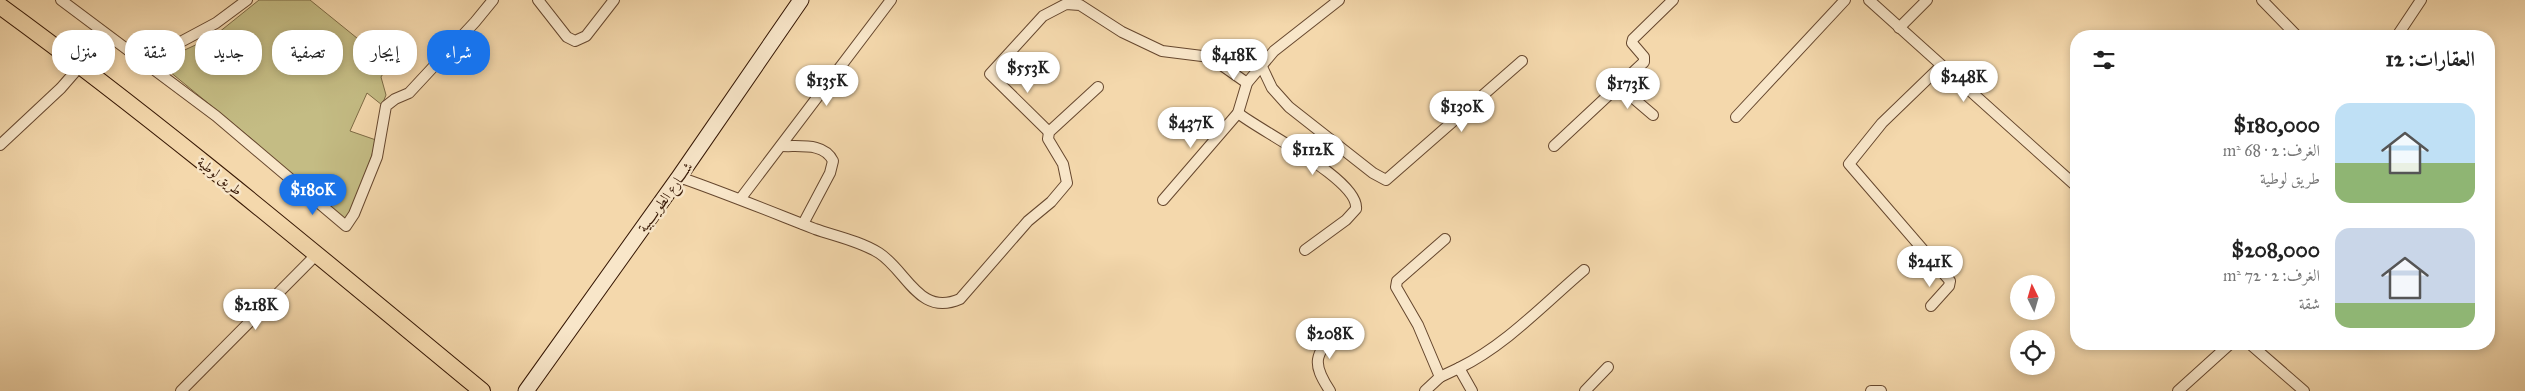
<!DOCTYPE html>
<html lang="ar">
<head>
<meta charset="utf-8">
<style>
  :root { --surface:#fff; --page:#f2f2f2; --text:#222; --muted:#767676; --accent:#1a73e8 }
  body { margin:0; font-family:"IM FELL Great Primer",Amiri,serif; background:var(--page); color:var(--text); direction:rtl; height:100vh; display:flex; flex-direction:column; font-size:19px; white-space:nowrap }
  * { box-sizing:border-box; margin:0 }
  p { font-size:16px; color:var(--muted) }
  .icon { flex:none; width:28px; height:28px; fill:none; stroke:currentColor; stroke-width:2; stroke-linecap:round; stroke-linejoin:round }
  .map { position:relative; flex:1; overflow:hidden; direction:ltr }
  .sheet { position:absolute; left:2070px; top:30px; width:425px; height:320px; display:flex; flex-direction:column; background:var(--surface); border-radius:20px; box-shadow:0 2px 8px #0003; direction:rtl }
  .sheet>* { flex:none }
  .top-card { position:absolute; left:15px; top:30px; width:475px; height:45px; direction:rtl; display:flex; gap:10px }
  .needle { width:32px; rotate:355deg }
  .buttons { position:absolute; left:2010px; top:275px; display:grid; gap:10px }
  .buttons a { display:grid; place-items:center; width:45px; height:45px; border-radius:50%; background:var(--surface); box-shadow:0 2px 8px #0003; font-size:25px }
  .price { position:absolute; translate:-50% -42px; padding:0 11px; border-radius:18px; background:#fff; color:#222; font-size:16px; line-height:32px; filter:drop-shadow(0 1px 2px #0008) }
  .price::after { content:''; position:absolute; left:50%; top:30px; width:15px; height:11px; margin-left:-8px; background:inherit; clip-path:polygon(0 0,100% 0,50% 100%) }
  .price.active { background:var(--accent); color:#fff }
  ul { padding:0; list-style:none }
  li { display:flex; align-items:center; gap:15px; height:125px; padding:0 20px }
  li span { display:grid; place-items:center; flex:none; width:140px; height:100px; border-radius:15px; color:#555 }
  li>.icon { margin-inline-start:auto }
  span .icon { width:60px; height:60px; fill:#fffc; stroke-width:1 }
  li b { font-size:21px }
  h2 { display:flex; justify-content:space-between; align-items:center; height:60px; padding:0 20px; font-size:21px }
  .tag { padding:0 18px; border-radius:20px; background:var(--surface); box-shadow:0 2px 8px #0003; font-size:18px; line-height:45px }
  .tag.active { background:var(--accent); color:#fff }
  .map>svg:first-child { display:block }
</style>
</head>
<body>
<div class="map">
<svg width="2525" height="391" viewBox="0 0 2525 391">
  <rect width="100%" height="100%" fill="#f4d8ac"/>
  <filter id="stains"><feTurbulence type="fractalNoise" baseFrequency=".004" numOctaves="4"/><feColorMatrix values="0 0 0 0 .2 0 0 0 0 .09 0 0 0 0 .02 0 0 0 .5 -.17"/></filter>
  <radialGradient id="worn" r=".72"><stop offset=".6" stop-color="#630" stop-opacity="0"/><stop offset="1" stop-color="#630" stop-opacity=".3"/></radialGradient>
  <!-- green -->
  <path fill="#c4bc84" stroke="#7d6a44" d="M 259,0 L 310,0 L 389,64 L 381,77 L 386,95 L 382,105 L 367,93 L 350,131 L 376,140 L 367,173 L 345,224 L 253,140 L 164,67 L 165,59 L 213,37 Z"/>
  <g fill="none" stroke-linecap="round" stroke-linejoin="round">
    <defs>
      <g id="street">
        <path d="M 61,0 L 216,116 L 346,226 L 354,214 L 377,157 L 386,106 L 395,99 L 409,93 L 475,22 L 493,0"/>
        <path d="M 538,0 L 567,37 L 575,41 L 586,36 L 614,0"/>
        <path d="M 1869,0 L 2076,186"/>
        <path d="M 2262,0 L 2297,36"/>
        <path d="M 1899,28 L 1927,0"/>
        <path d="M 2397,36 L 2421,0"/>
        <path d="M 145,61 L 216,23 L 247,0"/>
        <path d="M 1262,67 L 1272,88 L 1289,107 L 1373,173 L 1386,180 L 1522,61"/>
        <path d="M 1619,86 L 1653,115"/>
        <path d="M 1238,113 C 1260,131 1360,180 1356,209 L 1346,220 L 1305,250"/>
        <path d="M 1736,117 L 1845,0"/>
        <path d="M 1049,132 L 990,74 L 1043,16 L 1066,4 L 1080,5 L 1122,32 L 1162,51 L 1210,57 L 1247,83"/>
        <path d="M 0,145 L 61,88 L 81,65"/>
        <path d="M 781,146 C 799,147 824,142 833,161 L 830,173 L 803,224"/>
        <path d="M 1554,146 L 1644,62 L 1644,57 L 1632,43 L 1633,39 L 1673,0"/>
        <path d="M 679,177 C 725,193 769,211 815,229 C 835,236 860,241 879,253 C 907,271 919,317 960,299 L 1028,221 L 1051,202 L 1067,183 L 1063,164 L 1048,139 L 1049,132 L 1098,87"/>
        <path d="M 741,198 L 891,0"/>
        <path d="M 1163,200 L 1238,113 L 1247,83 L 1274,51 L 1339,0"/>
        <path d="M 1931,306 L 1949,286 L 1950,281 L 1849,164 L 1882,123 L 1941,66"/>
        <path d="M 2250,344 L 2304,391"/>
        <path d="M 1459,368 C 1506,345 1544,304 1584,270"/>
        <path d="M 1440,377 L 1459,368 L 1472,391"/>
        <path d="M 181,391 L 316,255"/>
        <path d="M 1330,391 C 1311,362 1315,356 1336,330"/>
        <path d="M 1425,391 L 1440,377 L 1418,325 L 1396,287 L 1397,281 L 1445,239"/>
        <path d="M 1585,391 L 1608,367"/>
        <path d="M 1871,391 L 1881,391"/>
        <path d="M 2178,391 L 2230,344"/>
      </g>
      <path id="secondary" d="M 526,391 L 679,177 L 801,0"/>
      <path id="primary" d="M 0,6 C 166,127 323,260 482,391"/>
    </defs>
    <!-- street casing -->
    <use href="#street" stroke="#66472e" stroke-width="12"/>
    <!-- secondary casing -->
    <use href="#secondary" stroke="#361704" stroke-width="17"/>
    <!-- primary casing -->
    <use href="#primary" stroke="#361704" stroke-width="18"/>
    <!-- street -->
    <use href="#street" stroke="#f8e6c9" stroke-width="10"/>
    <!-- secondary -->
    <use href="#secondary" stroke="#f8e6c9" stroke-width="15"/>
    <!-- primary -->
    <use href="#primary" stroke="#f4d8ac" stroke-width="16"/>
  </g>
  <g text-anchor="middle" stroke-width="5" stroke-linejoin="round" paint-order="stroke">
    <!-- street labels -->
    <g font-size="14" fill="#361704" stroke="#f8e6c9">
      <text transform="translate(220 176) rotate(38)" y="5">طريق لوطية</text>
      <text transform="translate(665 197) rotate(-54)" y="5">شــــارع الطويــــبية</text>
    </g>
  </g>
  <rect width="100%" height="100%" filter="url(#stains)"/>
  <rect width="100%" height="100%" fill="url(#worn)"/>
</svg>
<div class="buttons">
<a><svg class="needle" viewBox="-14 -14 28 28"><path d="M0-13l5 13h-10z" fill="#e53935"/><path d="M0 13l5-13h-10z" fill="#767676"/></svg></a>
<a><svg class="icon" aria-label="locate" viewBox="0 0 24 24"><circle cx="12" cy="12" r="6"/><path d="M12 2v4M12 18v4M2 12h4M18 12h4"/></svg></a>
</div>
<b class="price" style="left:1234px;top:81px">$418K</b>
<b class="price" style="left:1028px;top:94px">$553K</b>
<b class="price" style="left:1964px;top:103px">$248K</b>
<b class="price" style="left:827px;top:107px">$135K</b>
<b class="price" style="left:1628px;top:110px">$173K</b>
<b class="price" style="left:1462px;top:133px">$130K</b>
<b class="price" style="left:1191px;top:149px">$437K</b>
<b class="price" style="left:1313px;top:176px">$112K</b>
<b class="price active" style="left:313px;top:216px">$180K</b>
<b class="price" style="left:1930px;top:288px">$241K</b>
<b class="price" style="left:256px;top:331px">$218K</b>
<b class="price" style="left:1330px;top:360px">$208K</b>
<div class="top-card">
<a class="tag active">شراء</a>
<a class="tag">إيجار</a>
<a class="tag">تصفية</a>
<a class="tag">جديد</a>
<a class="tag">شقة</a>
<a class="tag">منزل</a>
</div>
<section class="sheet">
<h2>العقارات: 12<svg class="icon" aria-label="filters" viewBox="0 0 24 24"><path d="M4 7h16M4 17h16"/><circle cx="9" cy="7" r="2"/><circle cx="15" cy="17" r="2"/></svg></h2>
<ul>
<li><span style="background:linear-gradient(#bfe0f5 60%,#8fb573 0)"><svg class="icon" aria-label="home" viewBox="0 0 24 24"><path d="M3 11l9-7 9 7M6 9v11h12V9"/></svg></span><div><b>$180,000</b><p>الغرف: 2 · 68 m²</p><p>طريق لوطية</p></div></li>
<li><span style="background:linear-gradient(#c9d6e8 75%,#8fb573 0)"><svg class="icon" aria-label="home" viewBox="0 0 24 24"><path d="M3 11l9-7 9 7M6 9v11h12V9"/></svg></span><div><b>$208,000</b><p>الغرف: 2 · 72 m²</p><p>شقة</p></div></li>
</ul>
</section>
</div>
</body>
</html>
